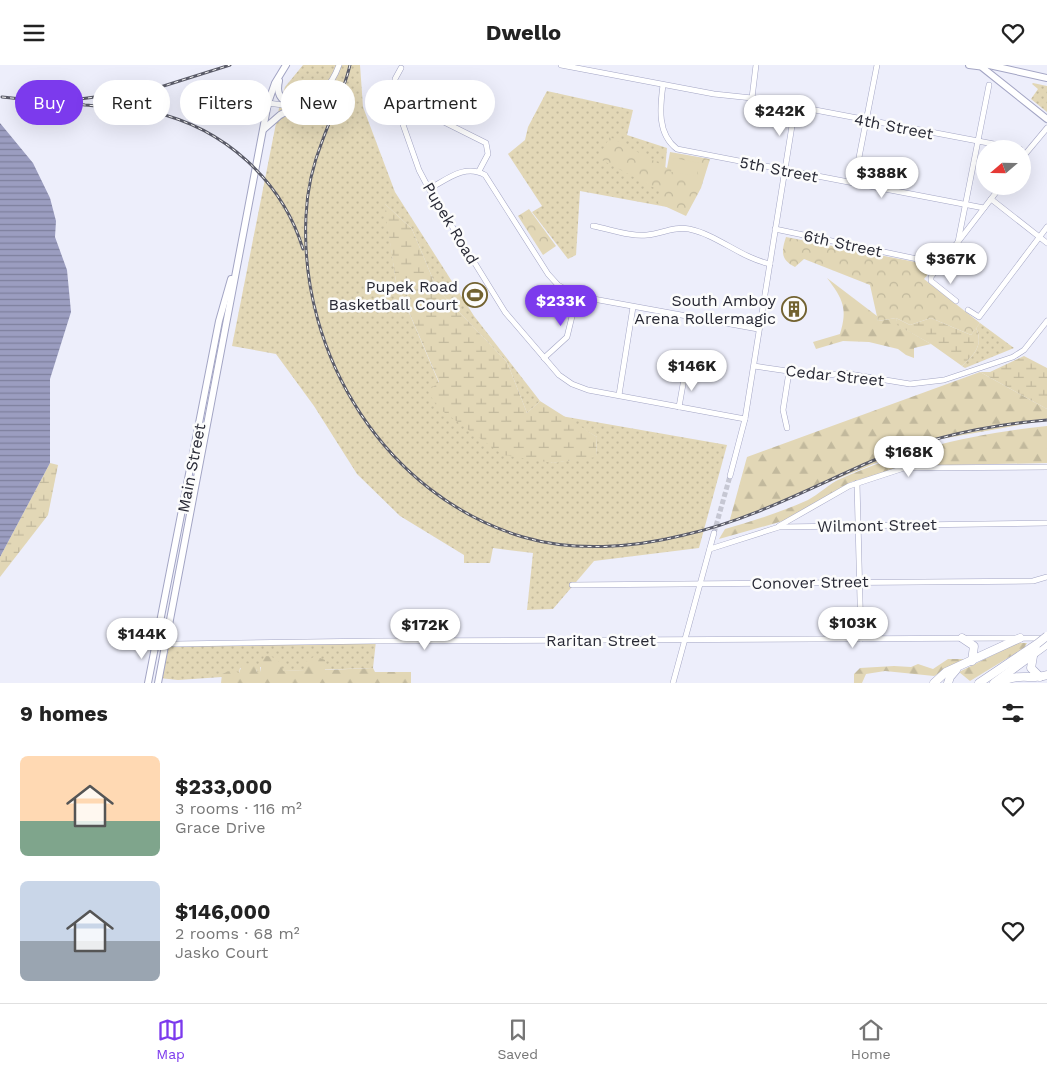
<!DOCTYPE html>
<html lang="en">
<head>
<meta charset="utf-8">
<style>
  :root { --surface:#fff; --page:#f2f2f2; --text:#222; --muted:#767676; --line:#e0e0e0; --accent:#7c3aed }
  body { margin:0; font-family:"Work Sans",sans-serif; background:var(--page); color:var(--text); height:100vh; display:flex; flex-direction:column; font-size:19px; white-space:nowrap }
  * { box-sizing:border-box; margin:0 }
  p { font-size:16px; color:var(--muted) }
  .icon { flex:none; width:28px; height:28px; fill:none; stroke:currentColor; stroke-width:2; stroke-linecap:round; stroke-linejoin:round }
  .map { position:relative; height:618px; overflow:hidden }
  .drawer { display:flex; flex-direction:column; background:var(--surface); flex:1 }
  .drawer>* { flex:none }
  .top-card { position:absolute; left:15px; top:15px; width:500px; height:45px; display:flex; gap:10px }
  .needle { width:32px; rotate:250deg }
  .controls { position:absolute; left:976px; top:75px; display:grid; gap:10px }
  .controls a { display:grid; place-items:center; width:55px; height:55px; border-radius:50%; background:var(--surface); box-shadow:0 5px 20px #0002; font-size:25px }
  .price { position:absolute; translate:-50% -42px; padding:0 11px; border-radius:18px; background:#fff; color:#222; font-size:16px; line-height:32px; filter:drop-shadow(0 1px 2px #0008) }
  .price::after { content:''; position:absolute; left:50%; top:30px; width:15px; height:11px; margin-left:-8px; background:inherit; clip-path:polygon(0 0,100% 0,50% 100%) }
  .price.selected { background:var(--accent); color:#fff }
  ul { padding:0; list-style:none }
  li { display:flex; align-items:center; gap:15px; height:125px; padding:0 20px }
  li span { display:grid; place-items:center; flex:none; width:140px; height:100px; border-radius:8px; color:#555 }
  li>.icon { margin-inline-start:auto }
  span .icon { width:60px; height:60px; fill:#fffc; stroke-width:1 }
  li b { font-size:21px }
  h2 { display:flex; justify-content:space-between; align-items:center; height:60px; padding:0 20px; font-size:21px }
  .chip { padding:0 18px; border-radius:22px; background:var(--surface); box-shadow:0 5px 20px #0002; font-size:18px; line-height:45px }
  .chip.selected { background:var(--accent); color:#fff }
  header { display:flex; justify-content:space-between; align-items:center; height:65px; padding:0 20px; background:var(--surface); font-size:22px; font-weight:700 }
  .tab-bar { display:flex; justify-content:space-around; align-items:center; height:70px; border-top:1px solid var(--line); background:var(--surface); font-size:14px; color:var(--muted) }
  .tab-bar a { display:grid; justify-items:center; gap:2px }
  .tab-bar .selected { color:var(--accent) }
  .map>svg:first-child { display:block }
</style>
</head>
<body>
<header><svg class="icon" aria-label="menu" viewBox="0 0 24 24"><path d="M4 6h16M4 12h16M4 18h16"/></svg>Dwello<svg class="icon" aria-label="heart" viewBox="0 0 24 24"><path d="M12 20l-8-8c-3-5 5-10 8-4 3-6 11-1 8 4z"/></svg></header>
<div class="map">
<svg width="1047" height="618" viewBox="0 0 1047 618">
  <defs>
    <pattern id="grass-dots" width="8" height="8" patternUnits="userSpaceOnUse" patternTransform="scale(1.25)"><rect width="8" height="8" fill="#e2d7b6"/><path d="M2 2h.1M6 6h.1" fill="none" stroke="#c2b99d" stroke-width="1.8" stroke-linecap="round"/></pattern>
    <pattern id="forest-firs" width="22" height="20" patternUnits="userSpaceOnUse" patternTransform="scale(1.25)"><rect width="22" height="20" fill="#e2d7b6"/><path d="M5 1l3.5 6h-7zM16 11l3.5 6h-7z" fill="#c2b99d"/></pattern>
    <pattern id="wetland-marsh" width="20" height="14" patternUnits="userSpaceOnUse" patternTransform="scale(1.25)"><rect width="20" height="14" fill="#e2d7b6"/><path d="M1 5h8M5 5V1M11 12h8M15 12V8" fill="none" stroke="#c2b99d"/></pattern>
    <pattern id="park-crowns" width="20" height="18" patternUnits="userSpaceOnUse" patternTransform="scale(1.25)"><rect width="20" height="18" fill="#e2d7b6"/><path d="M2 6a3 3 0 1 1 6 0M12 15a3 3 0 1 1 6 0" fill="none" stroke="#c2b99d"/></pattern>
    <pattern id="water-rules" width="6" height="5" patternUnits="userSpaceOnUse" patternTransform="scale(1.25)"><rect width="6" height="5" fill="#9b9dc0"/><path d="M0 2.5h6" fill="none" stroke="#7e809d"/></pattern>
  </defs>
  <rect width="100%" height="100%" fill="#edeefb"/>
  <!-- grass -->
  <g fill="url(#grass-dots)">
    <path d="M 303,0 L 360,0 L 363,42 L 395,127 L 474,251 L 540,336 L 527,348 L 507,297 L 437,224 L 412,164 L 385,139 L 396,217 L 439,318 L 552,398 L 596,391 L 597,372 L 561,351 L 727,380 L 699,483 L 594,496 L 553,544 L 527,545 L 533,488 L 493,483 L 490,498 L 464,498 L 464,490 L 400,451 L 357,409 L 314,341 L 276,289 L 232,281 L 280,38 L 285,22 Z"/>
    <path d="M 1033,18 L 1047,21 L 1047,47 L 1031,34 L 1038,24 L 1032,19 Z"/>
    <path d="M 547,26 L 633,45 L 627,70 L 667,83 L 665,106 L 689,146 L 580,126 L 576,190 L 568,194 L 532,147 L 542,141 L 508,89 L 525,75 L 528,62 Z"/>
    <path d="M 980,258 L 1014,283 L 965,303 L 962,301 C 974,290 984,280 976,263 Z"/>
    <path d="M 376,576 L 373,603 L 283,606 L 260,602 L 261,607 L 257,607 L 256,604 L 240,603 L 239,608 L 222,609 L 222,612 L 178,615 L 159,613 L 166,578 Z"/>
  </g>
  <!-- forest -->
  <g fill="url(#forest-firs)">
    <path d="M 827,213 L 877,251 L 878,256 L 896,253 L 898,260 L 931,279 L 914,283 L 914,293 L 906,290 L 898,284 L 869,277 L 843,276 L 816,284 L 813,277 L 840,269 C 848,244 843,234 827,213 Z"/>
    <path d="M 980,307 L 1047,344 L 1047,355 L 930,376 L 729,458 L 747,392 Z"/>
    <path d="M 1047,361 L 1047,398 L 906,401 L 851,417 L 783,456 L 719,474 L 725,464 C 753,456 781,447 808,435 C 819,429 829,419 840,414 C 908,384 973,369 1047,361 Z"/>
    <path d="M 1017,578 L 1027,578 L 1024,583 L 970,616 L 959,607 Z"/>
    <path d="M 265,591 C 275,591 281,597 283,606 L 305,605 L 306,597 L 315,591 L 325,595 L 325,605 L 373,603 L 375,607 L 411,607 L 411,618 L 221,618 L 222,609 L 232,605 L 239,608 L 242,600 C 247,598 250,598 255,601 L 257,607 L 261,607 L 261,596 Z"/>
    <path d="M 948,594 L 967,594 L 934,611 L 885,606 L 866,609 L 862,618 L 854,618 L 854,609 L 860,603 L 894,601 L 911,602 L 918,599 L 933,604 Z"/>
  </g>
  <!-- wetland -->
  <g fill="url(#wetland-marsh)">
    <path d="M 384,138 L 412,164 L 437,224 L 507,297 L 527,348 L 540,336 L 597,372 L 596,392 L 553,398 L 503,390 L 437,342 L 428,326 L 439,317 L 396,217 Z"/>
    <path d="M 896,253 L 910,260 L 931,253 L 971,270 L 976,263 C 984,280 974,290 962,301 L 931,279 L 897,260 Z"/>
    <path d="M 1024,291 L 1047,303 L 1047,344 L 980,307 L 990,307 Z"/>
    <path d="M 50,398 L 58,400 L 48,450 L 0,512 L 0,492 Z"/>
  </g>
  <!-- park -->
  <g fill="url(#park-crowns)">
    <path d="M 610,72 L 667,103 L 670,87 L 710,94 L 701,123 L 686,151 L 658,138 L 662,127 L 598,93 Z"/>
    <path d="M 529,144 L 556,181 L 543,190 L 518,151 Z"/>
    <path d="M 786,172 L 931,200 L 933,203 L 924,214 L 980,258 L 971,270 L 931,253 L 910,260 L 896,253 L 878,256 L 870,220 L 804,194 L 795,202 C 781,195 781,187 786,172 Z"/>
  </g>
  <!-- garden -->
  <g fill="#e2d7b6">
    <path d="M 674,93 L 699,98 L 697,111 L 671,107 Z"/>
    <path d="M 482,219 L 488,229 L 469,241 L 462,231 Z"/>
  </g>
  <!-- water -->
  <path fill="url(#water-rules)" d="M 0,58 L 33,98 L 50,133 L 56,156 L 55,172 L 67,205 L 71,247 L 50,314 L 50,398 L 0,492 Z"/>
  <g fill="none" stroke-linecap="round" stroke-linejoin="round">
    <!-- minor-tunnel -->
    <path stroke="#c6c7d3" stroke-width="5" stroke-dasharray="5 2.5" stroke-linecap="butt" d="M 714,468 L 730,411"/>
    <defs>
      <g id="minor">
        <path d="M 561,0 L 714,29 L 752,33 L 1020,84"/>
        <path d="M 401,3 L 395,14 L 394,34 L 419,105 L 429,124 L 505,247 L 559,310 L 572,319 L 588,325 L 745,354"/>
        <path d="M 663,20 C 660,42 657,69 677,84 L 984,143"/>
        <path d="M 752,33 L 756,0"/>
        <path d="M 268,38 L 290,41"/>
        <path d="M 298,40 C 319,34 332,20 339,0"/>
        <path d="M 400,54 L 426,48 L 486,78 L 488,89 L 479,106"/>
        <path d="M 1022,93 L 1047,63"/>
        <path d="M 854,118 L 877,0"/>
        <path d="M 429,124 C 446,115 465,98 485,110 L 548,209 L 558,220 L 577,231 L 758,264"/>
        <path d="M 991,134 L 1047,178"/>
        <path d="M 593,161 C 610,164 630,172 647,170 C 661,169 674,161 689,164 C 718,170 741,193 770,199"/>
        <path d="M 775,164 L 941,199"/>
        <path d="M 958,177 L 989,20"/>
        <path d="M 956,236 L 931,216 L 931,212 L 1001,121"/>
        <path d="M 968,245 L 979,252 L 1047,162"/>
        <path d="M 544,293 L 567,272 L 577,231"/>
        <path d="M 754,301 L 822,311 L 843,308 L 910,319 L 944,315 L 1013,292 L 1024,285 L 1047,256"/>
        <path d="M 619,330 L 633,242"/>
        <path d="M 679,342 L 685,308"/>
        <path d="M 787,363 L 783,345 L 789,307"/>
        <path d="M 730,411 L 745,354 L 795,42"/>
        <path d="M 857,418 L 861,574"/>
        <path d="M 779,461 L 849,421 L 904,403 L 1047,402"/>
        <path d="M 710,484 L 779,462 L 1047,458"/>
        <path d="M 572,520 L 1033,516 L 1047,512"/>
        <path d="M 156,577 L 176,579 L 376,576 L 1045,573"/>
        <path d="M 673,618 L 714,468"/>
      </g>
      <g id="major">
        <path d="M 969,0 L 985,2"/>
        <path d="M 989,0 L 1047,13"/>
        <path d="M 983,3 L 1047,54"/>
        <path d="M 279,16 C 276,28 280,34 291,41"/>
        <path d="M 264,64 L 280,50 L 301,39"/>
        <path d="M 148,618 L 219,256 L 231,214"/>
        <path d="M 158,618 L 268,38 L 275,18 L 286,0"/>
      </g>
      <g id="highway">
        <path d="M 962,573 L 974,581 L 972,596"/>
        <path d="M 1033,591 L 1031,603 L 1040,612"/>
        <path d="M 1004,616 C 1019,608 1032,615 1047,610"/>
        <path d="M 934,618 L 946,607 L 1020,573"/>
        <path d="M 948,618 L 950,612 L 956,605"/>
        <path d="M 979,618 L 1037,579"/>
        <path d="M 994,618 L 1047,579"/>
      </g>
    </defs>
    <!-- minor casing -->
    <use href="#minor" stroke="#a3a5c4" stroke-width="6"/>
    <!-- major casing -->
    <use href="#major" stroke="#a3a5c4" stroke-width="8"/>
    <!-- highway casing -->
    <use href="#highway" stroke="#a3a5c4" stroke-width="9"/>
    <!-- minor -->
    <use href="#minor" stroke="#fff" stroke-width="5"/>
    <!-- major -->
    <use href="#major" stroke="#fff" stroke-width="6"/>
    <!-- highway -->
    <use href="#highway" stroke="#fff" stroke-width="8"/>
    <defs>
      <g id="rail">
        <path d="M 350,0 C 344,26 332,49 323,74 C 313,99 307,124 306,151 C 299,291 386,431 523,472 C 574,487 632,483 684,470 C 751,455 810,423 872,396 C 927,373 988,360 1047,355"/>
        <path d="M 2,32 C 30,35 58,37 85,40 C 108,42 131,42 153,47 C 224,63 282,115 303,184"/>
        <path d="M 80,34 L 154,24 L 230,0"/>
      </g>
    </defs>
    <!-- rail casing -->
    <use href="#rail" stroke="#5c5d6a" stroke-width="3"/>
    <!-- rail -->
    <use href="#rail" stroke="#fcfcfc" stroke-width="1" stroke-dasharray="4" stroke-linecap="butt"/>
    <defs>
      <path id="highway-bridge" d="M 1037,579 L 1047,571"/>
    </defs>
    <!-- highway-bridge casing -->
    <use href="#highway-bridge" stroke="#a3a5c4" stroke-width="9" stroke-linecap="butt"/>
    <!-- highway-bridge -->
    <use href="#highway-bridge" stroke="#fff" stroke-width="8"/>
  </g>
  <!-- icons -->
  <defs>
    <symbol id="stadium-ring" viewBox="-11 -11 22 22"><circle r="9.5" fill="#fcfcfc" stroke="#726230" stroke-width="1.5"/><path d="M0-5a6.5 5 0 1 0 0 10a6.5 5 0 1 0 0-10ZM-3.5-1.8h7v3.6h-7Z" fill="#726230"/></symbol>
    <symbol id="building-ring" viewBox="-11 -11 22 22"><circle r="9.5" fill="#fcfcfc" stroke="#726230" stroke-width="1.5"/><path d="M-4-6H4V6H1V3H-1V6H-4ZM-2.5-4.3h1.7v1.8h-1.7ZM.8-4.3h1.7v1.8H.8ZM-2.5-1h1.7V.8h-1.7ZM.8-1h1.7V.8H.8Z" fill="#726230"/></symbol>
  </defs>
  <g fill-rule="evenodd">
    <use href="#stadium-ring" x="461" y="216" width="28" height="28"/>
    <use href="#building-ring" x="780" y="230" width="28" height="28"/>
  </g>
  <g text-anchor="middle" stroke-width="5" stroke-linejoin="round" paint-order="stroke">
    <!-- street labels -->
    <g font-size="16" fill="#282935" stroke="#fcfcfc">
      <text transform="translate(894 61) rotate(11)" y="6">4th Street</text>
      <text transform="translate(779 104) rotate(11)" y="6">5th Street</text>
      <text transform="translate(451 158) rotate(59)" y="6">Pupek Road</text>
      <text transform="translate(843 178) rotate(12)" y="6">6th Street</text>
      <text transform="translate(835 310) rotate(6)" y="6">Cedar Street</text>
      <text transform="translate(191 403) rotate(-79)" y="6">Main Street</text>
      <text transform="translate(877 460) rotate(-1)" y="6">Wilmont Street</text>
      <text transform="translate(810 517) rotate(-1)" y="6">Conover Street</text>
      <text x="601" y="581">Raritan Street</text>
    </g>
    <!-- poi labels -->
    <g font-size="16" fill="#282935" stroke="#fcfcfc" text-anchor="end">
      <text x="458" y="227">Pupek Road<tspan x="458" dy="18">Basketball Court</tspan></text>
      <text x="776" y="241">South Amboy<tspan x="776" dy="18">Arena Rollermagic</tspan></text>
    </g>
  </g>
</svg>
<div class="controls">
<a><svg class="needle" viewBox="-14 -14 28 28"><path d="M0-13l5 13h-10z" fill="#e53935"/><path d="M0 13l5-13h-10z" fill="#767676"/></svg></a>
</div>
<b class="price" style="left:780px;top:72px">$242K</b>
<b class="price" style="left:882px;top:134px">$388K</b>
<b class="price" style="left:951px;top:220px">$367K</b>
<b class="price selected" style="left:561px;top:262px">$233K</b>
<b class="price" style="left:692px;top:327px">$146K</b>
<b class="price" style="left:909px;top:413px">$168K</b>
<b class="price" style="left:853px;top:584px">$103K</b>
<b class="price" style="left:425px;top:586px">$172K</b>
<b class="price" style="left:142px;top:595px">$144K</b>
<div class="top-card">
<a class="chip selected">Buy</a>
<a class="chip">Rent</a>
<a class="chip">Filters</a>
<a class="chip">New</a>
<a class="chip">Apartment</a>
</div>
</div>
<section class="drawer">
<h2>9 homes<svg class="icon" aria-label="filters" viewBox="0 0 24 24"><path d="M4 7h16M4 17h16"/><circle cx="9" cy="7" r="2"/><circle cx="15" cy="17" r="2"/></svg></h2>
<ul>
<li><span style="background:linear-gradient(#ffd9b3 65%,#7fa58c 0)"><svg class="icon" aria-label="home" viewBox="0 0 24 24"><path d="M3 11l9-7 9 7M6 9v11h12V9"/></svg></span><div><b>$233,000</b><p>3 rooms · 116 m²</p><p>Grace Drive</p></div><svg class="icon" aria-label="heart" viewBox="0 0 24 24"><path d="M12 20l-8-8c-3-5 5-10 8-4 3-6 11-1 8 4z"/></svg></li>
<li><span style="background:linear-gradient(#c9d6e8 60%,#9aa5b1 0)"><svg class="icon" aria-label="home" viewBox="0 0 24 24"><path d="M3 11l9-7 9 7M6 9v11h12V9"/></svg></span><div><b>$146,000</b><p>2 rooms · 68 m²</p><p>Jasko Court</p></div><svg class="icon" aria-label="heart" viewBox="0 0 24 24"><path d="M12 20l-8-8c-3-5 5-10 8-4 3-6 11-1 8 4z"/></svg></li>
</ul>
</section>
<nav class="tab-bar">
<a class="selected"><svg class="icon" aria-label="map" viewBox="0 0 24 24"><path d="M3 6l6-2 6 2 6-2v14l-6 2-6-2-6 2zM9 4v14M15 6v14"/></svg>Map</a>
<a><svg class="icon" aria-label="saved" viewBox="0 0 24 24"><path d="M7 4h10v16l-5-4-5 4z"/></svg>Saved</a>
<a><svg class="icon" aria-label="home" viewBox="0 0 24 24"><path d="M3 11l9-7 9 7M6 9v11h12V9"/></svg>Home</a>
</nav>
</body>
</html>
